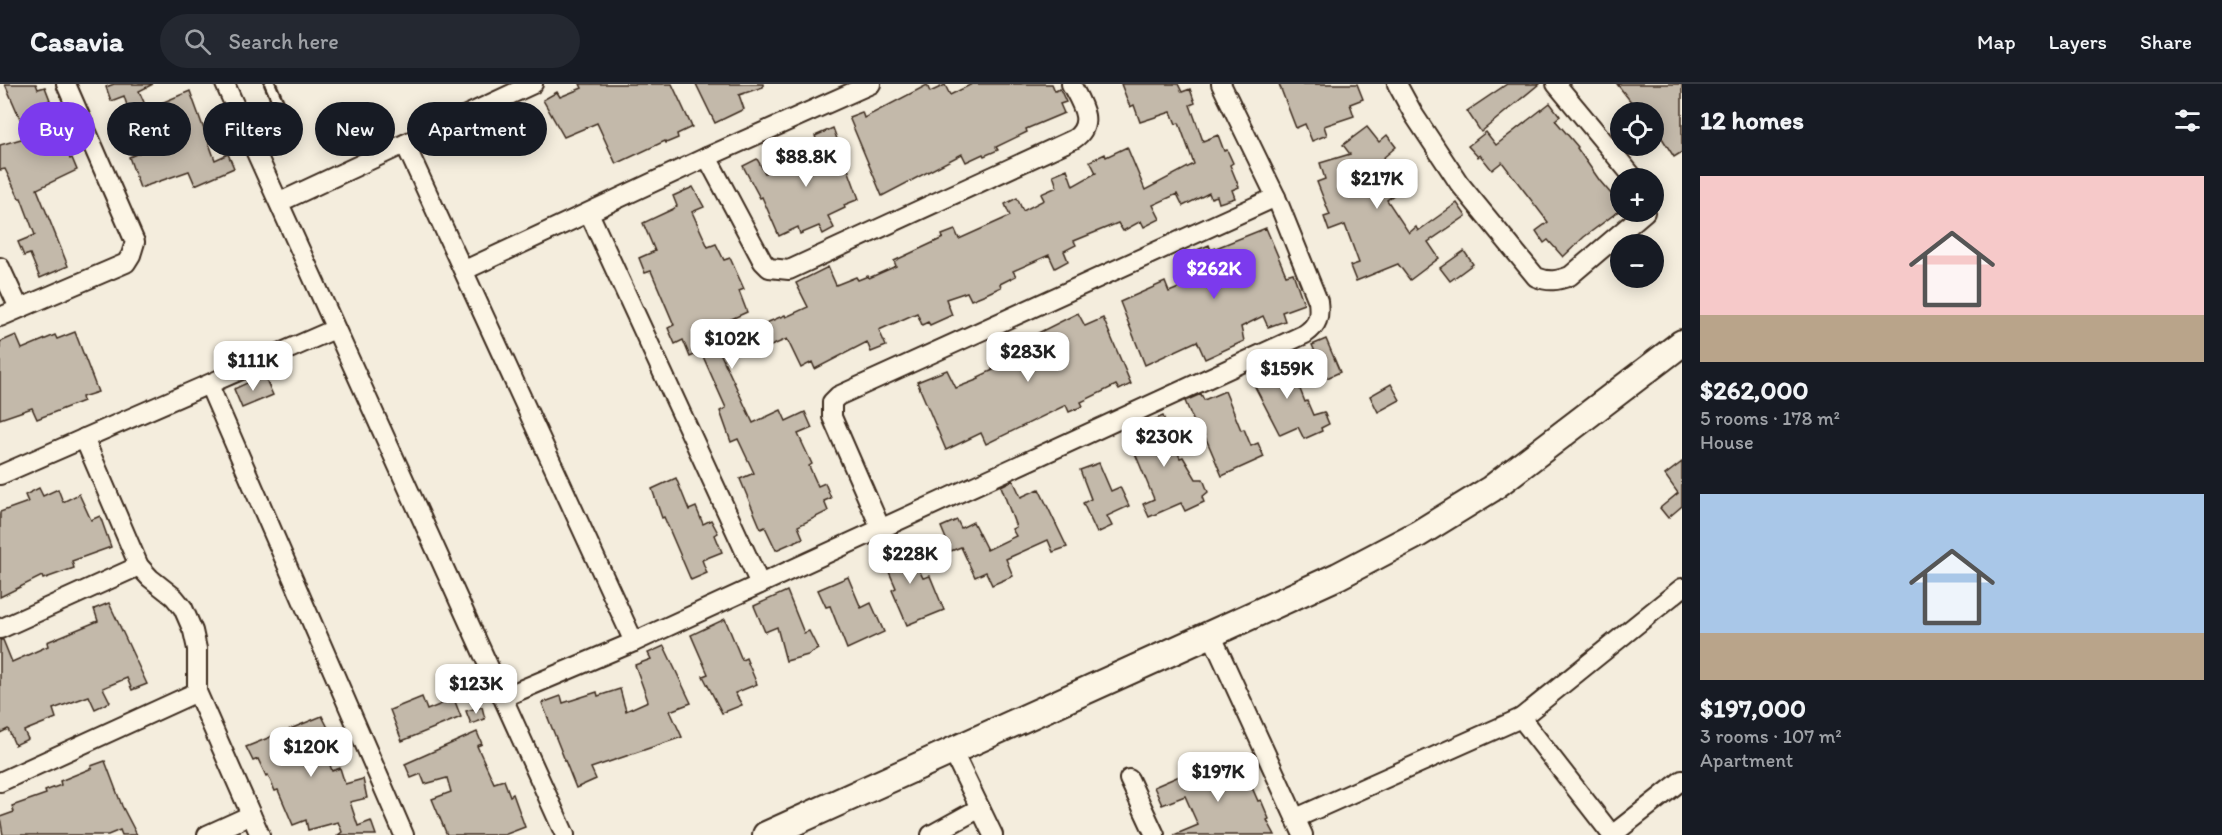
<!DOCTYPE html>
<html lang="en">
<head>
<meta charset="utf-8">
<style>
  :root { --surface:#171b24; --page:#242831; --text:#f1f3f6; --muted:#9ea1a6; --line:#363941; --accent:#7c3aed }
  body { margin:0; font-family:Itim,sans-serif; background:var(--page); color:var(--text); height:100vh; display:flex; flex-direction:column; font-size:22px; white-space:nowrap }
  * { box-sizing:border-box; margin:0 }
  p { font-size:20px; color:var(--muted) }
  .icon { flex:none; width:33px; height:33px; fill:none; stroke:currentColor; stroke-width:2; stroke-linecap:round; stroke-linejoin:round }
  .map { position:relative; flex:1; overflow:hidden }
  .panel { display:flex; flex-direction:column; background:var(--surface); width:540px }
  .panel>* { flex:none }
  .hud { position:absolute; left:18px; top:18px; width:570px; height:54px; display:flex; gap:12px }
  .fabs { position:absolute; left:1610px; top:18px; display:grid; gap:12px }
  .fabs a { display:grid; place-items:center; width:54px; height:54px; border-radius:50%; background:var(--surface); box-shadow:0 3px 15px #0003; font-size:30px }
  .price { position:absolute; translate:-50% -51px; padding:0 14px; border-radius:12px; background:#fff; color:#222; font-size:20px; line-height:39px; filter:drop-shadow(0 2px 3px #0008) }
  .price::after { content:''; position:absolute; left:50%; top:36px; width:18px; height:14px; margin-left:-9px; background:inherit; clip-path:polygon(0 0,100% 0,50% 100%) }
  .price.active { background:var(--accent); color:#fff }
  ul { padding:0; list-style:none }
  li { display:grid; align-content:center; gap:12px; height:318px; padding:0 18px }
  li span { display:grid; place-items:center; height:186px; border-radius:0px; color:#555 }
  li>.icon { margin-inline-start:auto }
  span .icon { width:108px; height:108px; fill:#fffc; stroke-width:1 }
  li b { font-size:26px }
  h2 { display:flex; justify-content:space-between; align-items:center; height:72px; padding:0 18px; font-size:26px }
  .tag { padding:0 21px; border-radius:27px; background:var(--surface); box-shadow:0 3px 15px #0003; font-size:21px; line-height:54px }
  .tag.active { background:var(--accent); color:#fff }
  header { display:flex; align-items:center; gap:36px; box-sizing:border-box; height:84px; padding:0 30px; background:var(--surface); border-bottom:2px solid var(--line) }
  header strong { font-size:28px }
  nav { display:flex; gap:33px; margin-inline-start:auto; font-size:21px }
  .search { width:420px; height:54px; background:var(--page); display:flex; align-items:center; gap:15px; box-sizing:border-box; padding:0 21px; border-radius:33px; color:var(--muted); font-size:22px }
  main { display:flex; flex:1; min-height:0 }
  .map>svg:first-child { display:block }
</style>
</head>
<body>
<header>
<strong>Casavia</strong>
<div class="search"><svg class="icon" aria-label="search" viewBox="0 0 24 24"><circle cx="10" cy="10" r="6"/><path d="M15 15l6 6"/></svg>Search here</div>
<nav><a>Map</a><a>Layers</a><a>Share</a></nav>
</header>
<main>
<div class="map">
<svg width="1682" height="751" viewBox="0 0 1682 751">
  <rect width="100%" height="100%" fill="#f4eddd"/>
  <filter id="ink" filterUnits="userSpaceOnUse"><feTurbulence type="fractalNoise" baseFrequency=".0167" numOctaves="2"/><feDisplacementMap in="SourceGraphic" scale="12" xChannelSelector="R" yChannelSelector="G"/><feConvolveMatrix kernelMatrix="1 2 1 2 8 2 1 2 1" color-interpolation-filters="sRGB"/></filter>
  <g filter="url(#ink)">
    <!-- building -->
    <g fill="#c3b9aa" stroke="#3b2a1e" stroke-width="1.5">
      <path d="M 5,0 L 36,0 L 38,5 L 45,3 L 50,16 L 42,20 L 51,40 L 42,43 L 51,64 L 64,59 L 70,75 L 72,74 L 77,86 L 37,105 L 68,182 L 40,194 L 30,170 L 24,172 L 18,158 L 35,151 L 21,114 L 19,114 L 5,85 L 0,86 L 0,61 L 28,53 Z"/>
      <path d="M 114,0 L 153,0 L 139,7 L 147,25 L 190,7 L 215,76 L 228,70 L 234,84 L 195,101 L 189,87 L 140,104 L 129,73 L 139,69 L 126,36 L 131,34 L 124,12 L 111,17 L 106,3 Z"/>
      <path d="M 580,0 L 672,0 L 692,43 L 677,50 L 678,54 L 666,59 L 665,57 L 616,80 L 597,39 L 564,53 L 543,16 L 557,8 L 560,13 L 582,4 Z"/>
      <path d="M 696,0 L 763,0 L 763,3 L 739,11 L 744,25 L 715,39 Z"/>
      <path d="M 972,0 L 1052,0 L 1055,7 L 1060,5 L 1066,18 L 1060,20 L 1064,29 L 1026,45 L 1027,48 L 996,63 L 998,66 L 984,72 L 983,70 L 966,78 L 962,70 L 882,112 L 849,33 L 862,28 L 864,34 L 927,1 L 930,8 L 945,1 L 950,11 Z"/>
      <path d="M 1121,0 L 1178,0 L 1182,8 L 1190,5 L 1195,19 L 1190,21 L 1203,57 L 1218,51 L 1224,67 L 1227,66 L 1233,79 L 1230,81 L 1239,103 L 1232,106 L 1235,114 L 1219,119 L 1217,112 L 1211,114 L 1209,109 L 1183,122 L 1177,110 L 1153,121 L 1160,135 L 1144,143 L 1141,137 L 1123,147 L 1118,139 L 1074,157 L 1076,161 L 1064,167 L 1068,177 L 1055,184 L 1049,171 L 1013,187 L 1016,192 L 1000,200 L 1001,203 L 988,209 L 971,216 L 967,208 L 946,215 L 952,231 L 930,241 L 928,238 L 922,241 L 917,229 L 879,246 L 886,262 L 871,268 L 867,258 L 815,285 L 812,278 L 801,284 L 787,255 L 764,265 L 754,244 L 785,231 L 786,233 L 808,223 L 796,199 L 828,183 L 836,201 L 856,193 L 858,196 L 868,192 L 869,194 L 896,182 L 894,177 L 943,154 L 942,151 L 955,146 L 959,155 L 1010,132 L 1005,120 L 1017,114 L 1023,127 L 1044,116 L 1041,110 L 1057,103 L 1053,91 L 1067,85 L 1073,102 L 1096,89 L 1090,77 L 1105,70 L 1106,73 L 1127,63 L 1145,106 L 1194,80 L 1179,39 L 1176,40 L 1171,28 L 1140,38 L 1134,21 L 1130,23 Z"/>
      <path d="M 1279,0 L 1357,0 L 1363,15 L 1350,20 L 1354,32 L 1324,42 L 1327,51 L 1312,57 L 1305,40 L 1296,44 Z"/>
      <path d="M 1507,0 L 1539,0 L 1481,48 L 1467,27 Z"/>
      <path d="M 1617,0 L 1682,0 L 1682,68 L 1674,73 L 1653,40 L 1653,28 L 1639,28 Z"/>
      <path d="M 1550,19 L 1560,32 L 1555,36 L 1578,63 L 1577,64 L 1600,97 L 1612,111 L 1620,105 L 1620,126 L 1584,153 L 1563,173 L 1548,156 L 1544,159 L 1536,147 L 1548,138 L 1502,78 L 1492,86 L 1480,71 L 1478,73 L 1468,62 L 1486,48 L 1496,61 Z"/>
      <path d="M 1367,43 L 1379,58 L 1387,51 L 1396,63 L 1383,74 L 1404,103 L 1387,116 L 1409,149 L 1416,143 L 1418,147 L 1457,119 L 1466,132 L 1428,158 L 1439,174 L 1410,196 L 1398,180 L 1356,197 L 1350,182 L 1359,179 L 1345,141 L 1329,147 L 1324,133 L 1330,131 L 1317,98 L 1325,95 L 1320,79 L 1350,70 L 1343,61 Z"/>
      <path d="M 833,44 L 859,115 L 844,121 L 845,124 L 828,132 L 834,144 L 823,150 L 819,142 L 800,150 L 798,143 L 779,152 L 762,113 L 760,114 L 743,82 L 757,75 L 765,89 L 783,80 L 785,84 L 807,73 L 806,71 L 820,65 L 815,52 Z"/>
      <path d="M 693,103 L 704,123 L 692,128 L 708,163 L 716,160 L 724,176 L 730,174 L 744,205 L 739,207 L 747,228 L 709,245 L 753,339 L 781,326 L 786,337 L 805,328 L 812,344 L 798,350 L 812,380 L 809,382 L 818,402 L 825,399 L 831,414 L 824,417 L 828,427 L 798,442 L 803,454 L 776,466 L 765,443 L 761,445 L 740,395 L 754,389 L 738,355 L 731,358 L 720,327 L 726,324 L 701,268 L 690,273 L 683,256 L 675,260 L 668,244 L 674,241 L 651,187 L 645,189 L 639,174 L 655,167 L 643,139 L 673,125 L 677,122 L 673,112 Z"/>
      <path d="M 1266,144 L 1286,191 L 1293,189 L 1304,220 L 1282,228 L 1285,237 L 1268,243 L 1263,232 L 1241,243 L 1244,257 L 1205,275 L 1197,257 L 1145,281 L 1120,218 L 1165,198 L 1169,208 L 1191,199 L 1182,177 L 1197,171 L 1195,167 L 1209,161 L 1211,166 Z"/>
      <path d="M 1464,167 L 1473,180 L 1450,197 L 1440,184 Z"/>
      <path d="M 1078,229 L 1085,242 L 1103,234 L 1131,300 L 1119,306 L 1116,301 L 1081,318 L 1083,322 L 1069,328 L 1066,321 L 986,360 L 981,349 L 946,366 L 917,298 L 947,286 L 956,304 L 979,295 L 978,293 L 993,286 L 992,285 L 1011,278 L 1006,268 L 1036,254 L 1034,251 Z"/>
      <path d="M 75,248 L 98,308 L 82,313 L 83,317 L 37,335 L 32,324 L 0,335 L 0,258 L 16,251 L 22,265 L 55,251 L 57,255 Z"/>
      <path d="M 1326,255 L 1340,288 L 1327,294 L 1312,261 Z"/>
      <path d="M 1287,272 L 1305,318 L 1307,317 L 1313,331 L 1324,328 L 1329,340 L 1321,344 L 1322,347 L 1304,355 L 1298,343 L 1280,351 L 1250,293 L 1273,282 L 1272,278 Z"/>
      <path d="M 264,291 L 273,311 L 242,324 L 234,305 Z"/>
      <path d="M 1391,300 L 1400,316 L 1378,328 L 1370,312 Z"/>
      <path d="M 1225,307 L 1241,346 L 1244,345 L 1251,362 L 1258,359 L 1264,373 L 1222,392 L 1204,350 L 1200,352 L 1185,317 L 1201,310 L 1204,316 Z"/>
      <path d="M 1163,332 L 1180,374 L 1183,373 L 1196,395 L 1203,395 L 1208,408 L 1202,413 L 1204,418 L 1185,427 L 1181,419 L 1149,433 L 1143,420 L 1154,415 L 1125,345 L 1141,338 L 1142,341 Z"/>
      <path d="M 1682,378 L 1682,422 L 1668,434 L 1660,424 L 1678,409 L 1665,391 Z"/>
      <path d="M 1099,379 L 1111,407 L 1120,403 L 1129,422 L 1107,432 L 1112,442 L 1097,449 L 1083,419 L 1091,415 L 1080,386 Z"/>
      <path d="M 676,394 L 689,426 L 696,423 L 703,440 L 711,436 L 718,449 L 715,451 L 722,468 L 702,476 L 707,489 L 691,496 L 664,433 L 662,434 L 652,405 Z"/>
      <path d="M 1013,396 L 1021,413 L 1039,405 L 1067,463 L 1053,468 L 1048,456 L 1006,475 L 1013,492 L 992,501 L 986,488 L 975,493 L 961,463 L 951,467 L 941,443 L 957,436 L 961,444 L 973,438 L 987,466 L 1016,452 L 1012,445 L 1016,443 L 1001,402 Z"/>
      <path d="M 39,404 L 43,412 L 58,405 L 63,418 L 79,410 L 91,436 L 100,432 L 111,463 L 72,477 L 74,484 L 43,495 L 42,492 L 0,513 L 0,428 L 28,418 L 25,411 Z"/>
      <path d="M 889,454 L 897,473 L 910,467 L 923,494 L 930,492 L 944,526 L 907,541 L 892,506 L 896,504 L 877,460 Z"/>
      <path d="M 848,493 L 861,524 L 871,519 L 884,548 L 847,565 L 830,522 L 826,523 L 818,506 Z"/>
      <path d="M 787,507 L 804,549 L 809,547 L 818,565 L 808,571 L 786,577 L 777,543 L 765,548 L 754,522 Z"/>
      <path d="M 109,519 L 147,600 L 132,606 L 127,594 L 103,604 L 110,618 L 95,625 L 89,612 L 53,625 L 56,634 L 24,647 L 28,655 L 15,661 L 8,645 L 0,649 L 0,556 L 3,556 L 12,578 L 48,562 L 47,558 L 98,537 L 94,525 Z"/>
      <path d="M 725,535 L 742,576 L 746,574 L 757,600 L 735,609 L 742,621 L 722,629 L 703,592 L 708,590 L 691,551 Z"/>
      <path d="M 664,562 L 691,619 L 670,627 L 682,653 L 591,684 L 596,695 L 576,704 L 542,619 L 561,612 L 563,619 L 597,608 L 598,612 L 620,605 L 626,627 L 648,617 L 635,581 L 651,575 L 648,569 Z"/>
      <path d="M 422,613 L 427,626 L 454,615 L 461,633 L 402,657 L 390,626 Z"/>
      <path d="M 482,623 L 485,635 L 471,640 L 466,627 Z"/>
      <path d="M 322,632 L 337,661 L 325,666 L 332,687 L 340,684 L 345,700 L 363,695 L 367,714 L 350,718 L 358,742 L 371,737 L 376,751 L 338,751 L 342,748 L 338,738 L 308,746 L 306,736 L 293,741 L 278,706 L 275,707 L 268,691 L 266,692 L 258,675 L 253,677 L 246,663 Z"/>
      <path d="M 477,648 L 482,660 L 477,662 L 494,699 L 504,696 L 510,712 L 513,710 L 525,743 L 504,751 L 447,751 L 432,715 L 451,708 L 447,694 L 425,700 L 421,690 L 411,694 L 405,680 Z"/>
      <path d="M 105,677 L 122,722 L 137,751 L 122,751 L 120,746 L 108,751 L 3,751 L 0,733 L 14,728 L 12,722 L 46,710 L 45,707 L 61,701 L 60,697 L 92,684 L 91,682 Z"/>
      <path d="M 1224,677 L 1231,697 L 1246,690 L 1258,717 L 1261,716 L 1269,735 L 1267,736 L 1275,751 L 1174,751 L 1198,741 L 1185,712 L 1162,721 L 1154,703 L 1191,687 L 1192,690 Z"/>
    </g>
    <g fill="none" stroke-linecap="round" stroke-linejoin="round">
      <defs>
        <path id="lane" d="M 253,60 L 275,47 L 281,25 L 270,0"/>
        <g id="street">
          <path d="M 225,0 L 565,751"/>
          <path d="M 1397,0 L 1414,31 L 1459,99 L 1536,193 C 1549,198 1557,197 1570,192 L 1645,128"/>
          <path d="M 1556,0 L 1634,94"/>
          <path d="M 405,60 L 634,558"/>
          <path d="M 707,73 L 763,178 L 769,184 L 789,186 L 1074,55 C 1096,40 1081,19 1071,0"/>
          <path d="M 280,118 L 533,0"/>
          <path d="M 589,129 L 760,500"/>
          <path d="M 0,183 L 19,224"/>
          <path d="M 465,186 L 707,73 L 871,0"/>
          <path d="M 0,233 L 126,179 L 131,171 L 135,158 L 66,0"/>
          <path d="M 209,301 L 404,751"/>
          <path d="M 84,354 L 139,482 L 150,494 L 174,513 L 183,524 L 193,547 L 197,565 L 197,608 L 260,751"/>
          <path d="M 0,391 L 335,245"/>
          <path d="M 881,445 L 832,333 L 832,318 L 838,312 L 1276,113"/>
          <path d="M 0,545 L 139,482"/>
          <path d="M 1211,550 L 1303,751"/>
          <path d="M 504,613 L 634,558 L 1305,250 C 1318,241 1320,233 1318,217 L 1276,113 L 1221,0"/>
          <path d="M 1521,634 L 1612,751 L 1682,696"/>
          <path d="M 952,666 L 993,751"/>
          <path d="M 1129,695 L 1155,751"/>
          <path d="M 0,698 L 197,608"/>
          <path d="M 1296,734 L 1521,634 L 1682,504"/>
          <path d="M 207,751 L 251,731"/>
          <path d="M 931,751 L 980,724"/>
        </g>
        <path id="secondary" d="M 766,751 L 1211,550 L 1338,492 L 1418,450 L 1491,405 L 1682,259"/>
      </defs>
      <!-- lane casing -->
      <use href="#lane" stroke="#3b2a1e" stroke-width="14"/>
      <!-- street casing -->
      <use href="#street" stroke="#3b2a1e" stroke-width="22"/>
      <!-- secondary casing -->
      <use href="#secondary" stroke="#3b2a1e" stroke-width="30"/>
      <!-- lane -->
      <use href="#lane" stroke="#fcf5e5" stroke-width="9"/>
      <!-- street -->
      <use href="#street" stroke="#fcf5e5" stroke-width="18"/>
      <!-- secondary -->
      <use href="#secondary" stroke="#fcf5e5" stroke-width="26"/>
    </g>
  </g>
</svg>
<div class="fabs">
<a><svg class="icon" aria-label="locate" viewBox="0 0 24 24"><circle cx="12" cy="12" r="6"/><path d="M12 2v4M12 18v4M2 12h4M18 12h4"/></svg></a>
<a>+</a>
<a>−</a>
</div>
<b class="price" style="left:806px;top:104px">$88.8K</b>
<b class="price" style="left:1377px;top:126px">$217K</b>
<b class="price active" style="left:1214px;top:216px">$262K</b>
<b class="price" style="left:732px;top:286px">$102K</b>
<b class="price" style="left:1028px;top:299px">$283K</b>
<b class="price" style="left:253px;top:308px">$111K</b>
<b class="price" style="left:1287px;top:316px">$159K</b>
<b class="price" style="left:1164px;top:384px">$230K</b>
<b class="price" style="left:910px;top:501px">$228K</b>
<b class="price" style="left:476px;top:631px">$123K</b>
<b class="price" style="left:311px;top:694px">$120K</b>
<b class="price" style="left:1218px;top:719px">$197K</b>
<div class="hud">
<a class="tag active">Buy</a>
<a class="tag">Rent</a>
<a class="tag">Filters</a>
<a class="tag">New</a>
<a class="tag">Apartment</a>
</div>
</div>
<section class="panel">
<h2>12 homes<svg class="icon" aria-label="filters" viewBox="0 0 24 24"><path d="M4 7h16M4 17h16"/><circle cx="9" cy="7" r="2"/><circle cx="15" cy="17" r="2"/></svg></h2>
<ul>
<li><span style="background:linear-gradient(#f6c9c9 75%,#b9a48a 0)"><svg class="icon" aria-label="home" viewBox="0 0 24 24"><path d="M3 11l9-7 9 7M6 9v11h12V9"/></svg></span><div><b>$262,000</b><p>5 rooms · 178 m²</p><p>House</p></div></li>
<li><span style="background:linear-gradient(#a9c7e8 75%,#b9a48a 0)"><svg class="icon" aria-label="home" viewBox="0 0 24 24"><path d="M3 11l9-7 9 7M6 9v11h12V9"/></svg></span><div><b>$197,000</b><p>3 rooms · 107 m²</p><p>Apartment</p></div></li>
</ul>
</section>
</main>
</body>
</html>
